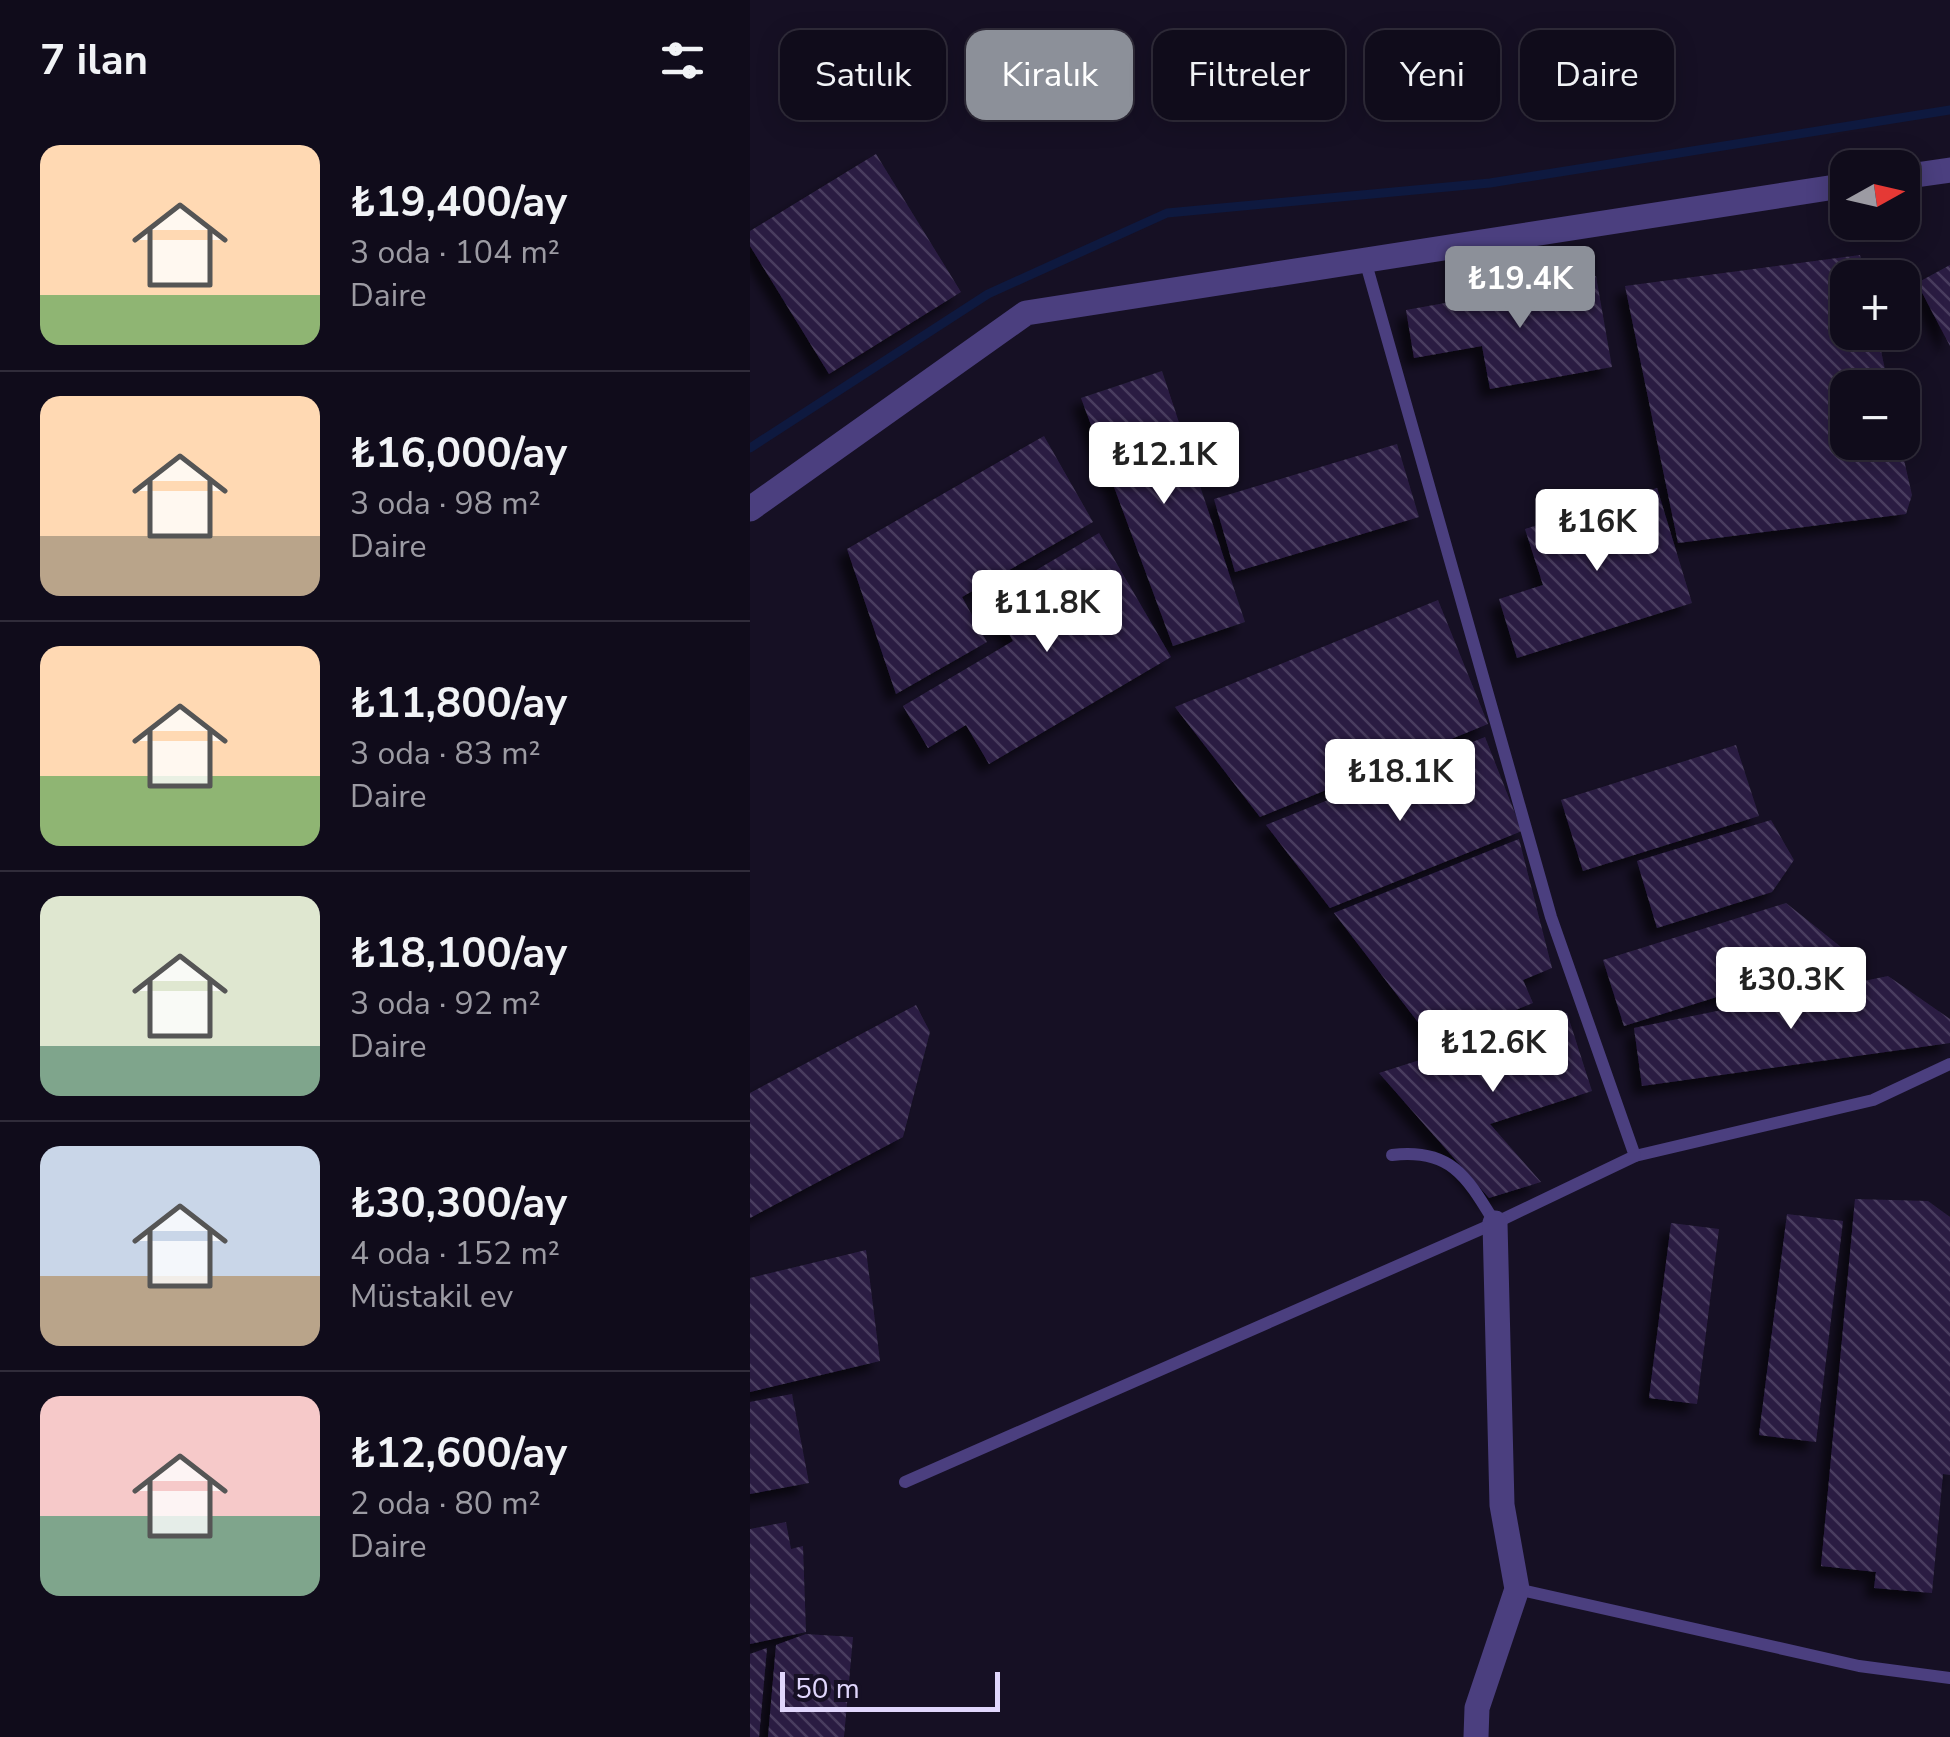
<!DOCTYPE html>
<html lang="tr">
<head>
<meta charset="utf-8">
<style>
  :root { --surface:#100c1b; --page:#191524; --text:#f1f3f6; --muted:#9c9ba3; --line:#302c3a; --accent:#8c9099 }
  body { margin:0; font-family:"Nunito Sans",sans-serif; background:var(--page); color:var(--text); height:100vh; display:flex; flex-direction:column; font-size:38px; white-space:nowrap }
  * { box-sizing:border-box; margin:0 }
  p { font-size:32px; color:var(--muted) }
  .icon { flex:none; width:55px; height:55px; fill:none; stroke:currentColor; stroke-width:2; stroke-linecap:round; stroke-linejoin:round }
  .map { position:relative; flex:1; overflow:hidden }
  .sheet { display:flex; flex-direction:column; background:var(--surface); width:750px }
  .sheet>* { flex:none }
  .banner { position:absolute; left:30px; top:30px; width:950px; height:90px; display:flex; gap:20px }
  .needle { width:65px; rotate:82deg }
  .buttons { position:absolute; left:1080px; top:150px; display:grid; gap:20px }
  .buttons a { display:grid; place-items:center; width:90px; height:90px; border-radius:20px; background:var(--surface); box-shadow:0 5px 25px #0003,0 0 0 2px var(--line); font-size:50px }
  .scale { position:absolute; left:30px; bottom:25px; width:220px; box-sizing:border-box; padding-left:10px; border:5px solid #e0d6fc; border-top:0; font-size:28px; line-height:35px; white-space:nowrap; color:#e0d6fc; -webkit-text-stroke:8px #161024; paint-order:stroke }
  .price { position:absolute; translate:-50% -85px; padding:0 22px; border-radius:10px; background:#fff; color:#222; font-size:32px; line-height:65px; filter:drop-shadow(0 2px 5px #0008) }
  .price::after { content:''; position:absolute; left:50%; top:60px; width:30px; height:22px; margin-left:-15px; background:inherit; clip-path:polygon(0 0,100% 0,50% 100%) }
  .price.selected { background:var(--accent); color:#fff }
  ul { padding:0; list-style:none }
  li { display:flex; align-items:center; gap:30px; height:250px; padding:0 40px }
  li+li { border-top:2px solid var(--line) }
  li span { display:grid; place-items:center; flex:none; width:280px; height:200px; border-radius:20px; color:#555 }
  li>.icon { margin-inline-start:auto }
  span .icon { width:120px; height:120px; fill:#fffc; stroke-width:1 }
  li b { font-size:42px }
  h2 { display:flex; justify-content:space-between; align-items:center; height:120px; padding:0 40px; font-size:42px }
  .chip { padding:0 35px; border-radius:20px; background:var(--surface); box-shadow:0 5px 25px #0003,0 0 0 2px var(--line); font-size:35px; line-height:90px }
  .chip.selected { background:var(--accent); color:#fff }
  main { display:flex; flex:1; min-height:0 }
  .map>svg:first-child { display:block }
</style>
</head>
<body>
<main>
<section class="sheet">
<h2>7 ilan<svg class="icon" aria-label="filters" viewBox="0 0 24 24"><path d="M4 7h16M4 17h16"/><circle cx="9" cy="7" r="2"/><circle cx="15" cy="17" r="2"/></svg></h2>
<ul>
<li><span style="background:linear-gradient(#ffd9b3 75%,#8fb573 0)"><svg class="icon" aria-label="home" viewBox="0 0 24 24"><path d="M3 11l9-7 9 7M6 9v11h12V9"/></svg></span><div><b>₺19,400/ay</b><p>3 oda · 104 m²</p><p>Daire</p></div></li>
<li><span style="background:linear-gradient(#ffd9b3 70%,#b9a48a 0)"><svg class="icon" aria-label="home" viewBox="0 0 24 24"><path d="M3 11l9-7 9 7M6 9v11h12V9"/></svg></span><div><b>₺16,000/ay</b><p>3 oda · 98 m²</p><p>Daire</p></div></li>
<li><span style="background:linear-gradient(#ffd9b3 65%,#8fb573 0)"><svg class="icon" aria-label="home" viewBox="0 0 24 24"><path d="M3 11l9-7 9 7M6 9v11h12V9"/></svg></span><div><b>₺11,800/ay</b><p>3 oda · 83 m²</p><p>Daire</p></div></li>
<li><span style="background:linear-gradient(#dfe7d0 75%,#7fa58c 0)"><svg class="icon" aria-label="home" viewBox="0 0 24 24"><path d="M3 11l9-7 9 7M6 9v11h12V9"/></svg></span><div><b>₺18,100/ay</b><p>3 oda · 92 m²</p><p>Daire</p></div></li>
<li><span style="background:linear-gradient(#c9d6e8 65%,#b9a48a 0)"><svg class="icon" aria-label="home" viewBox="0 0 24 24"><path d="M3 11l9-7 9 7M6 9v11h12V9"/></svg></span><div><b>₺30,300/ay</b><p>4 oda · 152 m²</p><p>Müstakil ev</p></div></li>
<li><span style="background:linear-gradient(#f6c9c9 60%,#7fa58c 0)"><svg class="icon" aria-label="home" viewBox="0 0 24 24"><path d="M3 11l9-7 9 7M6 9v11h12V9"/></svg></span><div><b>₺12,600/ay</b><p>2 oda · 80 m²</p><p>Daire</p></div></li>
</ul>
</section>
<div class="map">
<svg width="1200" height="1737" viewBox="0 0 1200 1737">
  <defs>
    <pattern id="building-back-hatch" width="6" height="6" patternUnits="userSpaceOnUse" patternTransform="scale(2.5)"><rect width="6" height="6" fill="#2b1e43"/><path d="M-1 5l2 2M0 0l6 6M5-1l2 2" fill="none" stroke="#493e5f"/></pattern>
    <filter id="shadow"><feDropShadow dx="-9" dy="9" stdDeviation="5" flood-color="#0009"/></filter>
  </defs>
  <rect width="100%" height="100%" fill="#161024"/>
  <g fill="none" stroke-linecap="round" stroke-linejoin="round">
    <!-- stream -->
    <path stroke="#0e193f" stroke-width="9" d="M 0,448 L 238,294 L 417,213 L 740,183 L 1200,110"/>
  </g>
  <!-- building -->
  <g fill="url(#building-back-hatch)" filter="url(#shadow)">
    <path d="M 126,154 L 211,292 L 79,374 L 0,246 L 0,231 Z"/>
    <path d="M 1110,255 L 1115,278 L 1098,278 L 1098,332 L 1127,332 L 1139,388 L 1098,388 L 1098,442 L 1150,442 L 1162,495 L 1156,514 L 928,543 L 875,286 Z"/>
    <path d="M 1200,265 L 1200,346 L 1167,283 Z"/>
    <path d="M 846,276 L 862,367 L 740,389 L 732,346 L 664,358 L 656,310 Z"/>
    <path d="M 412,371 L 495,622 L 423,646 L 331,398 Z"/>
    <path d="M 294,436 L 343,522 L 212,597 L 237,642 L 146,694 L 97,549 Z"/>
    <path d="M 647,444 L 669,517 L 485,572 L 464,499 Z"/>
    <path d="M 907,488 L 942,603 L 767,658 L 749,599 L 793,585 L 775,529 Z"/>
    <path d="M 349,533 L 421,657 L 239,764 L 216,725 L 178,748 L 153,706 L 263,641 L 239,598 Z"/>
    <path d="M 688,600 L 738,724 L 510,817 L 425,707 Z"/>
    <path d="M 735,737 L 772,831 L 580,908 L 516,825 Z"/>
    <path d="M 986,745 L 1009,816 L 833,871 L 811,800 Z"/>
    <path d="M 1021,820 L 1044,860 L 1022,892 L 907,928 L 887,861 Z"/>
    <path d="M 769,839 L 802,968 L 773,980 L 783,1003 L 684,1043 L 584,913 Z"/>
    <path d="M 1036,903 L 1101,955 L 874,1026 L 853,960 Z"/>
    <path d="M 1138,976 L 1200,1019 L 1200,1043 L 892,1086 L 884,1028 Z"/>
    <path d="M 166,1005 L 180,1032 L 153,1137 L 0,1218 L 0,1093 Z"/>
    <path d="M 817,1013 L 842,1091 L 740,1124 L 791,1182 L 739,1198 L 629,1073 Z"/>
    <path d="M 1105,1199 L 1178,1201 L 1200,1217 L 1200,1475 L 1193,1474 L 1182,1593 L 1124,1588 L 1126,1572 L 1071,1566 Z"/>
    <path d="M 1037,1214 L 1093,1221 L 1066,1442 L 1009,1435 Z"/>
    <path d="M 921,1223 L 969,1229 L 947,1404 L 899,1398 Z"/>
    <path d="M 116,1250 L 130,1361 L 0,1392 L 0,1278 Z"/>
    <path d="M 42,1394 L 59,1483 L 0,1494 L 0,1402 Z"/>
    <path d="M 36,1522 L 41,1549 L 53,1546 L 56,1632 L 0,1644 L 0,1529 Z"/>
    <path d="M 56,1634 L 103,1637 L 94,1737 L 18,1737 L 26,1645 Z"/>
    <path d="M 17,1648 L 9,1737 L 0,1737 L 0,1654 Z"/>
  </g>
  <g fill="none" stroke-linecap="round" stroke-linejoin="round">
    <!-- lane -->
    <g stroke="#4b3f7f" stroke-width="12">
      <path d="M 642,1155 C 701,1148 717,1177 745,1223"/>
      <path d="M 885,1156 L 1123,1100 L 1200,1064"/>
      <path d="M 155,1482 L 745,1223 L 885,1156 L 801,917 L 615,260"/>
      <path d="M 767,1589 L 1109,1666 L 1200,1678"/>
    </g>
    <!-- street -->
    <g stroke="#4b3f7f" stroke-width="25">
      <path d="M 1152,177 L 1200,170"/>
      <path d="M 0,509 L 276,313 L 1098,185"/>
      <path d="M 726,1737 L 727,1708 L 767,1589 L 752,1505 L 745,1223"/>
    </g>
  </g>
</svg>
<div class="buttons">
<a><svg class="needle" viewBox="-14 -14 28 28"><path d="M0-13l5 13h-10z" fill="#e53935"/><path d="M0 13l5-13h-10z" fill="#9c9ba3"/></svg></a>
<a>+</a>
<a>−</a>
</div>
<div class="scale">50 m</div>
<b class="price selected" style="left:770px;top:331px">₺19.4K</b>
<b class="price" style="left:414px;top:507px">₺12.1K</b>
<b class="price" style="left:847px;top:574px">₺16K</b>
<b class="price" style="left:297px;top:655px">₺11.8K</b>
<b class="price" style="left:650px;top:824px">₺18.1K</b>
<b class="price" style="left:1041px;top:1032px">₺30.3K</b>
<b class="price" style="left:743px;top:1095px">₺12.6K</b>
<div class="banner">
<a class="chip">Satılık</a>
<a class="chip selected">Kiralık</a>
<a class="chip">Filtreler</a>
<a class="chip">Yeni</a>
<a class="chip">Daire</a>
</div>
</div>
</main>
</body>
</html>
